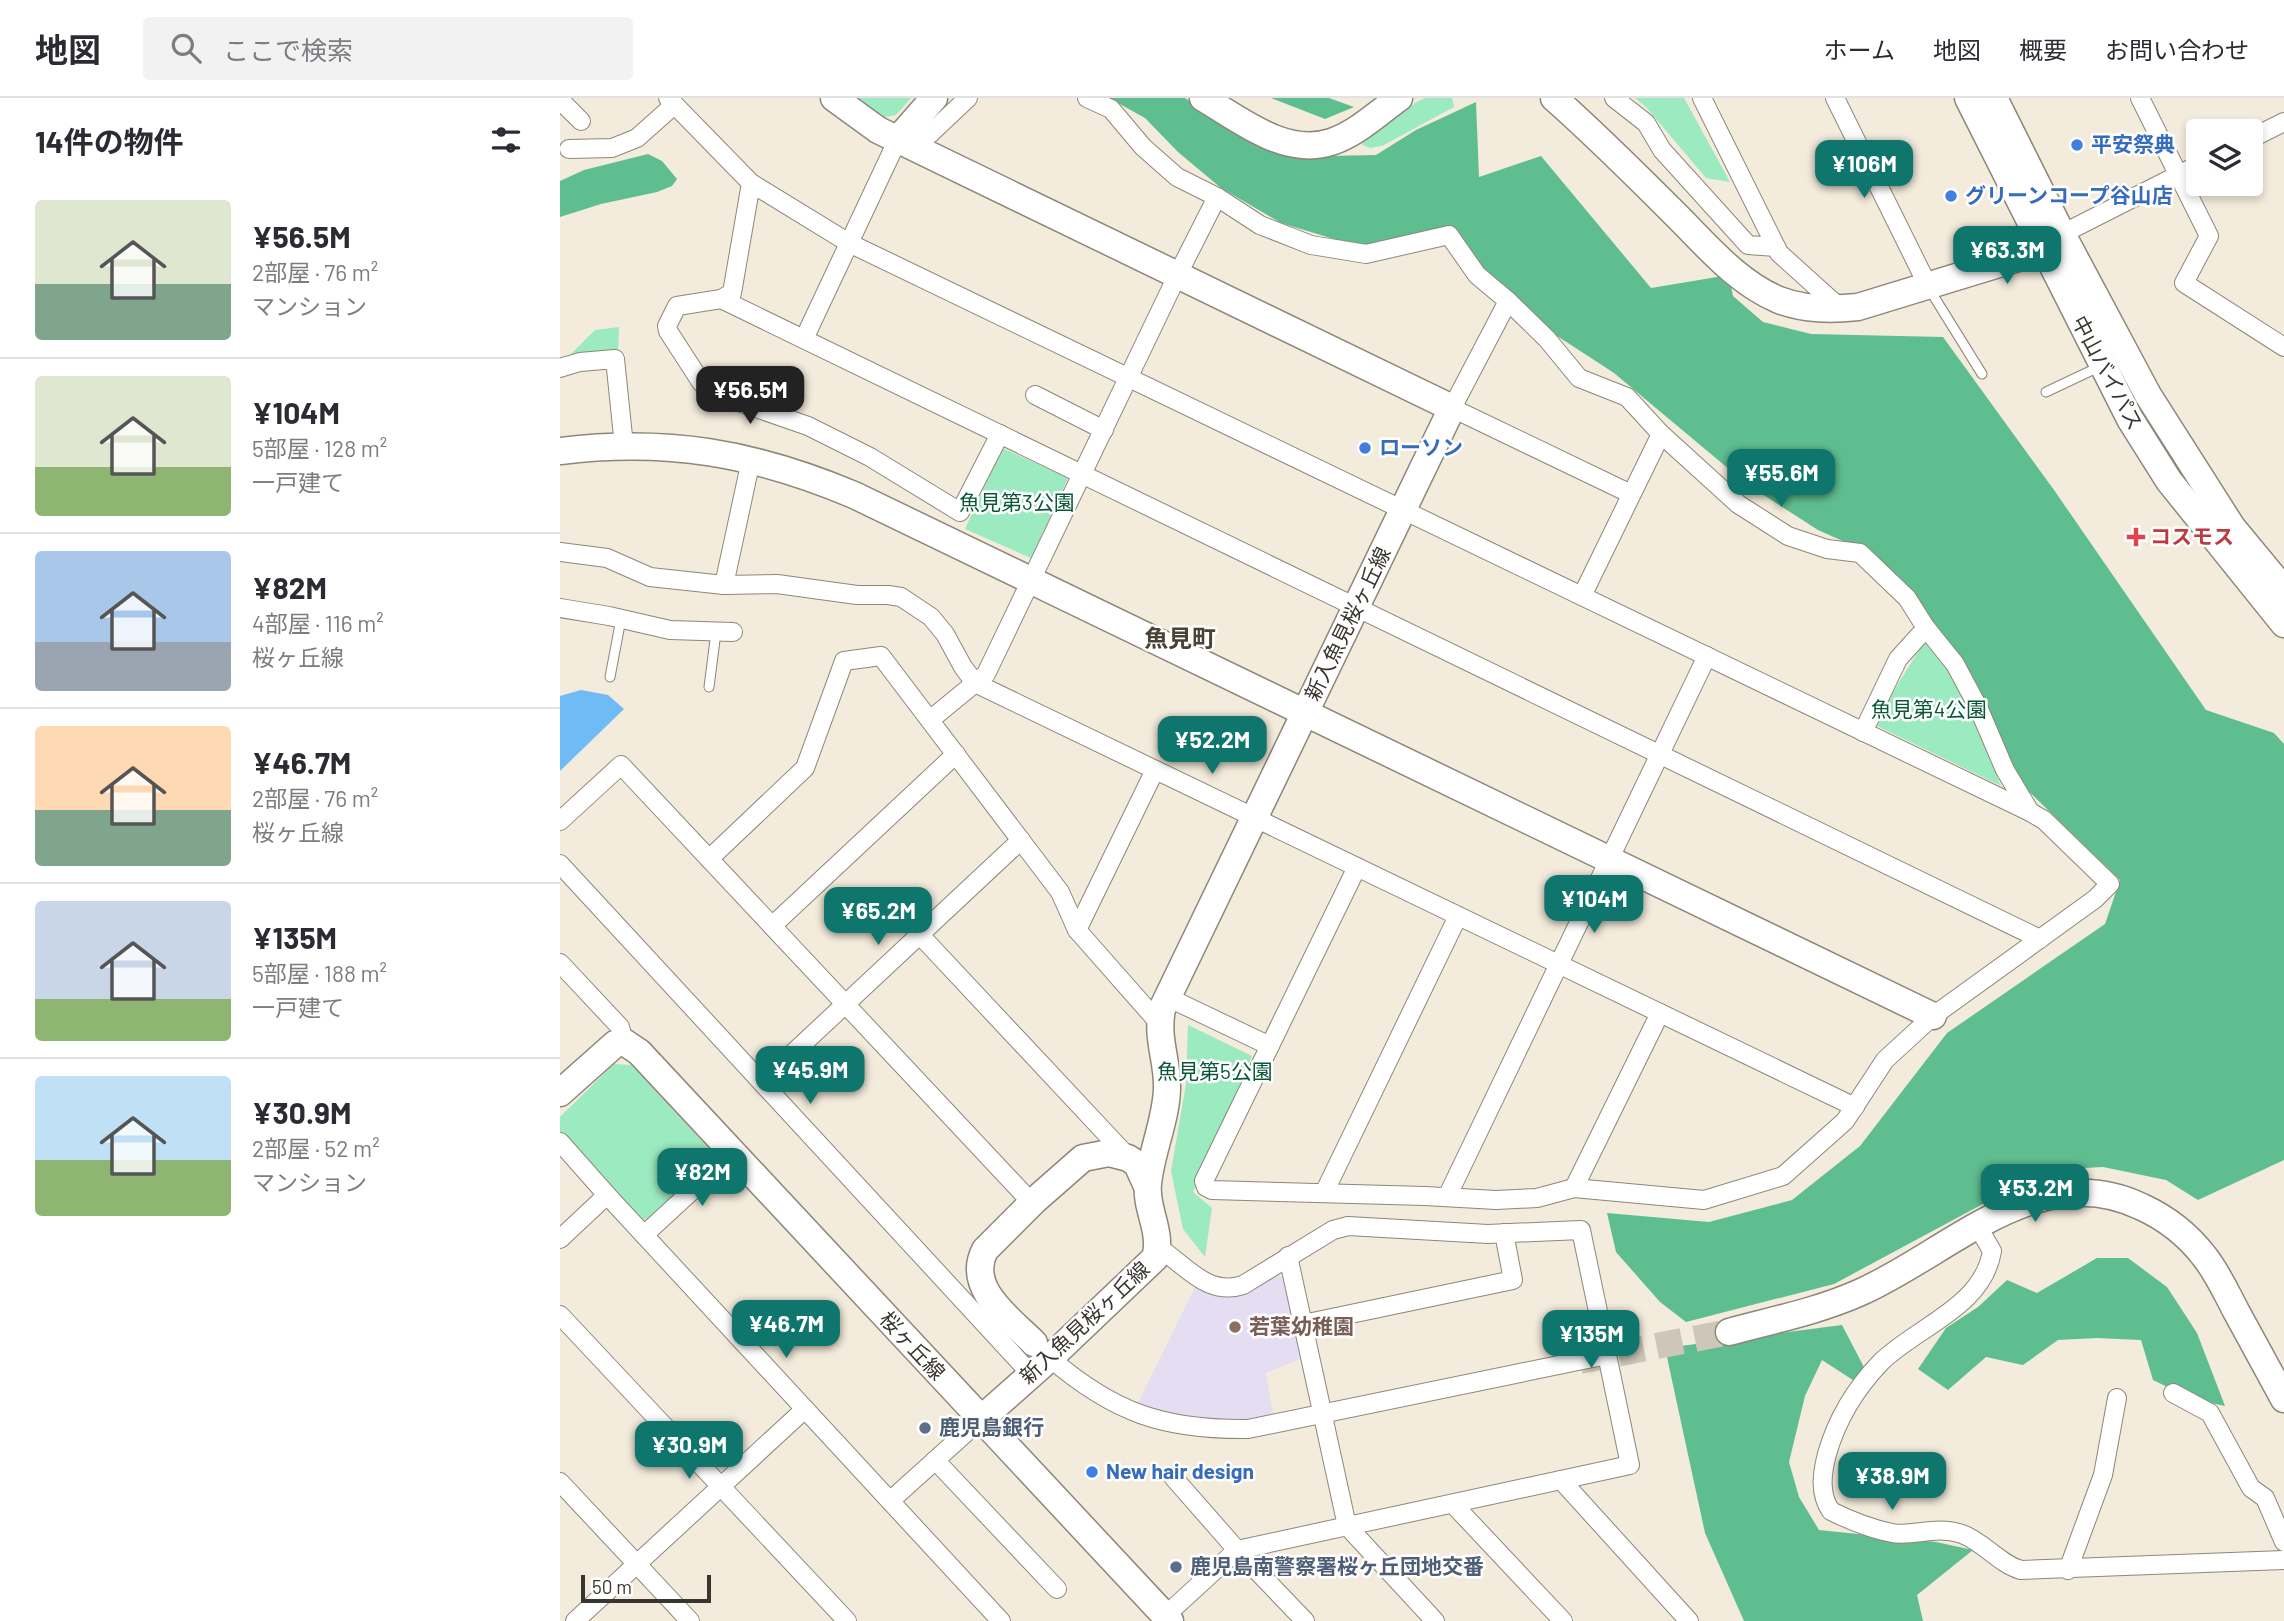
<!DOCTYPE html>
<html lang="ja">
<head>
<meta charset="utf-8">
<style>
  :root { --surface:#fff; --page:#f2f2f3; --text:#2b2b33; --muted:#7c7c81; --line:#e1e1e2; --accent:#0f766e }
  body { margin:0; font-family:Barlow,"Noto Sans JP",sans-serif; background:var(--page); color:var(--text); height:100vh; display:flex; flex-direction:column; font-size:26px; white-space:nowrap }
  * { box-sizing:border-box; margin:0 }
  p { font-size:23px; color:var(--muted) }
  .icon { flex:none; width:38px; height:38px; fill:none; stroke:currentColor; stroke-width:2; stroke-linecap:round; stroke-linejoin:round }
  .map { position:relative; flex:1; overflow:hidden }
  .side { display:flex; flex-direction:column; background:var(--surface); width:560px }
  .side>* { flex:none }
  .buttons { position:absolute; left:1626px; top:21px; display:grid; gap:14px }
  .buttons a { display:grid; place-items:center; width:77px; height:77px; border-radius:7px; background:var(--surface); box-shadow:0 4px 10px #0003; font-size:35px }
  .scale { position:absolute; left:21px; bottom:18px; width:130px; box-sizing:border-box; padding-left:7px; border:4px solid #393630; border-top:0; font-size:19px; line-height:24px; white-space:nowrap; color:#393630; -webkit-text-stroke:5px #fff; paint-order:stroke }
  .price { position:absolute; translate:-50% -60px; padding:0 16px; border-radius:14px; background:var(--accent); color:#fff; font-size:23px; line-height:46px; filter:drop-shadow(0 2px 4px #0008) }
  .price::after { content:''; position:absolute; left:50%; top:42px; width:21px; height:16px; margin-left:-10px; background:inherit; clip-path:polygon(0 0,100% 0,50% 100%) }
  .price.selected { background:#222; color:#fff }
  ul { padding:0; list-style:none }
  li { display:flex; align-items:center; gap:21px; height:175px; padding:0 35px }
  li+li { border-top:2px solid var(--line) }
  li span { display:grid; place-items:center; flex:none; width:196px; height:140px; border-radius:7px; color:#555 }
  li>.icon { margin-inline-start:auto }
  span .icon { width:84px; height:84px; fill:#fffc; stroke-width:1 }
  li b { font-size:30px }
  h2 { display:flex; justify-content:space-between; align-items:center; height:84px; padding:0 35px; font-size:30px }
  header { display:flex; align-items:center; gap:42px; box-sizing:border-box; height:98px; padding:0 35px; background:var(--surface); border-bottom:2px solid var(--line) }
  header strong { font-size:33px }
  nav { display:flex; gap:38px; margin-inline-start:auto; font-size:24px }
  .search { width:490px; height:63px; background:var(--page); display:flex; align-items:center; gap:18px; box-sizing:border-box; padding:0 24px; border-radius:7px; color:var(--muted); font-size:26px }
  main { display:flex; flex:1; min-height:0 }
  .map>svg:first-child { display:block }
</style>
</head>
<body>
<header>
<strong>地図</strong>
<div class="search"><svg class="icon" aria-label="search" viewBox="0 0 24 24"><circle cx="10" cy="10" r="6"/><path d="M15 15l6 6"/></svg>ここで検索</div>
<nav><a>ホーム</a><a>地図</a><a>概要</a><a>お問い合わせ</a></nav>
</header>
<main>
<section class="side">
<h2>14件の物件<svg class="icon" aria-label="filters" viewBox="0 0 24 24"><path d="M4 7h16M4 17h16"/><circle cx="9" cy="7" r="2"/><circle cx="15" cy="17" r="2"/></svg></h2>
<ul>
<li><span style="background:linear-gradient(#dfe7d0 60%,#7fa58c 0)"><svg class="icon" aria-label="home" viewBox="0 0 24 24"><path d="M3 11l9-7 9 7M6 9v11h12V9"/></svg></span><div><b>¥56.5M</b><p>2部屋 · 76 m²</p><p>マンション</p></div></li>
<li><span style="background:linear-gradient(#dfe7d0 65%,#8fb573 0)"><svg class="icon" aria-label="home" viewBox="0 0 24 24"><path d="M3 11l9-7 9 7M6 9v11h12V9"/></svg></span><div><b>¥104M</b><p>5部屋 · 128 m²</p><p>一戸建て</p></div></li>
<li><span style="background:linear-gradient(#a9c7e8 65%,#9aa5b1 0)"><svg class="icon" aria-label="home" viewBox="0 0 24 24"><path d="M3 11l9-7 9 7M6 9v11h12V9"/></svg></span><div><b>¥82M</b><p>4部屋 · 116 m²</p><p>桜ヶ丘線</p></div></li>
<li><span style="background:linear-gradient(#ffd9b3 60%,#7fa58c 0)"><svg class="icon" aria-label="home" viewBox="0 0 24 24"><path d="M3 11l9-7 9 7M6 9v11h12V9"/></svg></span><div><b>¥46.7M</b><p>2部屋 · 76 m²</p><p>桜ヶ丘線</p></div></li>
<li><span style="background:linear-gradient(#c9d6e8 70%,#8fb573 0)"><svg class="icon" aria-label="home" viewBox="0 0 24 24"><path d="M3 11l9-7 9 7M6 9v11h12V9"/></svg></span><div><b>¥135M</b><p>5部屋 · 188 m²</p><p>一戸建て</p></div></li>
<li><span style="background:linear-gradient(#bfe0f5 60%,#8fb573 0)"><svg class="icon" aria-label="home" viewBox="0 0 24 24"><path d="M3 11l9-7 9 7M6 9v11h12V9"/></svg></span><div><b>¥30.9M</b><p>2部屋 · 52 m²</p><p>マンション</p></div></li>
</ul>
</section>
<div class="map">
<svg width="1724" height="1523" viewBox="0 0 1724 1523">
  <rect width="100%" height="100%" fill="#f3ebdb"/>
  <!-- education -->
  <path fill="#e5def3" d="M 715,1176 L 726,1181 L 742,1260 L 706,1275 L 713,1316 L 681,1322 L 652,1322 L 616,1318 L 577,1307 L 635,1189 L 665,1198 L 688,1192 Z"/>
  <!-- green -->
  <g fill="#9beac0">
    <path d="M 294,0 L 351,0 L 336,17 L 325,19 Z"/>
    <path d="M 865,0 L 892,0 L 894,9 L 822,48 L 810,50 L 801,46 L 855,5 Z"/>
    <path d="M 1075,0 L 1124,0 L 1170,84 L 1146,80 L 1086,9 Z"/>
    <path d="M 59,229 L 58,255 L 7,260 L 35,232 Z"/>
    <path d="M 442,350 L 508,380 L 471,460 L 405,431 Z"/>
    <path d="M 1368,538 L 1400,590 L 1441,688 L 1313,626 Z"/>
    <path d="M 628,927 L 692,958 L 633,1094 L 652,1110 L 645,1159 L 623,1131 L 611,1073 L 626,986 Z"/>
    <path d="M 54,966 L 71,967 L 152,1054 L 152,1066 L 93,1121 L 80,1122 L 0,1034 L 0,1019 Z"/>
  </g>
  <!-- forest -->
  <g fill="#5fbe90">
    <path d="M 549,0 L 625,0 L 641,11 L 767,58 L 816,57 L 856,32 L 916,4 L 919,79 L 981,58 L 1091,190 L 1169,177 L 1173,198 L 1203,224 L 1251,236 L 1383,239 L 1494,392 L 1646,612 L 1714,635 L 1724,646 L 1724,1062 L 1638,1102 L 1606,1082 L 1543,1069 L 1486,1072 L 1274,1186 L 1126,1224 L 1100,1204 L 1056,1154 L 1047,1115 L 1149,1124 L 1232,1102 L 1300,1048 L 1387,935 L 1545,826 L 1560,782 L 1455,680 L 1406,568 L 1352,495 L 1303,452 L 1258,432 L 1188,387 L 1054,275 L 988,232 L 919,172 L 891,135 L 797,148 L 721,125 L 661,90 L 618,54 L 585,20 Z"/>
    <path d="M 711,0 L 769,0 L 794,9 L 765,21 Z"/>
    <path d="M 88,56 L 102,63 L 117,81 L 112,88 L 97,94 L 41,106 L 0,119 L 0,83 L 24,72 Z"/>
    <path d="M 1537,1160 L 1568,1160 L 1607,1189 L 1637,1235 L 1665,1308 L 1632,1301 L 1593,1282 L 1581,1242 L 1537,1240 L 1498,1242 L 1463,1267 L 1426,1259 L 1388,1292 L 1358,1271 L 1386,1230 L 1418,1209 L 1447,1182 L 1477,1195 Z"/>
    <path d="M 1282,1227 L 1306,1273 L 1299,1286 L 1262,1262 L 1245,1298 L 1229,1364 L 1239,1399 L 1259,1432 L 1376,1444 L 1413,1452 L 1357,1497 L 1363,1523 L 1184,1523 L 1145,1435 L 1105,1250 Z"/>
  </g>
  <!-- water -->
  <path fill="#6fbbf6" d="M 21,592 L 48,597 L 64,611 L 0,673 L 0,598 Z"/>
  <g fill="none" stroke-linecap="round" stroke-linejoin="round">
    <!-- secondary-tunnel -->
    <path stroke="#cec7b9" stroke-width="26" stroke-dasharray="26 13" stroke-linecap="butt" d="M 1020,1263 L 1169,1234"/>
    <defs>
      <g id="lane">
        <path d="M 1368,189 L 1422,276"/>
        <path d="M 1486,294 L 1541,268"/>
        <path d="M 50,579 L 61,521"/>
        <path d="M 149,589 L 156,534"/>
      </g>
      <g id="street">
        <path d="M 108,0 L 191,85 L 289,145 L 1470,714 L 1484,722 L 1550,786 L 1535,801 L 1373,918 L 1325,962 L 1285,1023 L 1223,1078 L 1144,1102 L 1014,1090 L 977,1100 L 936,1102 L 865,1098 L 652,1092 L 646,1089 L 644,1083 L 797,769"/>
        <path d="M 527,0 L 551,11 L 583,49 L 617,79 L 657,99 L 700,127 L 751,147 L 806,156 L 889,137 L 917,177 L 948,203 L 892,310 L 1071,396"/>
        <path d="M 1054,0 L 1086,25 L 1102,52 L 1188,147 L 1216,149"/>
        <path d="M 1142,0 L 1219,155 L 1281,211"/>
        <path d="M 1275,0 L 1368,188"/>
        <path d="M 1580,0 L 1649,138 L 1624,185 L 1724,249"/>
        <path d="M 0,2 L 21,23"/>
        <path d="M 1690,41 L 1724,24"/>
        <path d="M 356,49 L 408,0"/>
        <path d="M 9,51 L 52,50 L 77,40 L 114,7"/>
        <path d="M 191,85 L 172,195 L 161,201 L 117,208 L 107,228 L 108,233 L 141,284 L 150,294 L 248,328 L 310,359 L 400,414 L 440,336"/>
        <path d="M 1502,136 L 1638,67"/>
        <path d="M 161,201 L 1480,841"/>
        <path d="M 948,203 L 987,241 L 1019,280 L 1067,299 L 1101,336 L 1178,406 L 1228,438 L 1267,451 L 1300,455 L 1347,500 L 1366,530 L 1338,561 L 1303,634"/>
        <path d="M 244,241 L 338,41"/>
        <path d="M 0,270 L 20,264 L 55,261 L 64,348"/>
        <path d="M 475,297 L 544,332"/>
        <path d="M 0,454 L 47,460 L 90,479 L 164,487 L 217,486 L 297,497 L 328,497 L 341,499 L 371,519 L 385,536 L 403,569 L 415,585 L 1295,1009"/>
        <path d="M 164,487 L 191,362"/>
        <path d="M 1022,498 L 1101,336"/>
        <path d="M 0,510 L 49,518 L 110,532 L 173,534"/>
        <path d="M 1366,530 L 1395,566 L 1418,609 L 1445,672 L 1470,714"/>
        <path d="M 370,622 L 426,576 L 618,176 L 657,99"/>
        <path d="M 0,723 L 61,667 L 472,1105"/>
        <path d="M 149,761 L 245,670 L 284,563 L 321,558 L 500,794 L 517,832 L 599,925"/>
        <path d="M 0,766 L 471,1276"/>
        <path d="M 212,828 L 396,656"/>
        <path d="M 517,832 L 595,672"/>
        <path d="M 360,837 L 568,1059"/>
        <path d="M 0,865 L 60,929 L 64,944"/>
        <path d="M 607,899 L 710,948"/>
        <path d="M 202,984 L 461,742"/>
        <path d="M 0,1044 L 47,1097"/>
        <path d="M 1014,1090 L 1100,915"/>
        <path d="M 764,1095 L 898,818"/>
        <path d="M 887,1099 L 1147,558"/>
        <path d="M 1418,1129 L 1432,1153 C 1423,1209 1358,1228 1321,1264 C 1296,1290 1277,1321 1267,1356 C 1262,1375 1259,1396 1271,1413 C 1289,1422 1312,1431 1332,1435 C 1354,1439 1375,1427 1402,1436 C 1424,1444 1439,1466 1461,1472 L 1724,1462"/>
        <path d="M 84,1137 L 173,1055"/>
        <path d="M 0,1141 L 47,1097 L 441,1523"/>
        <path d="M 598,1149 C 625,1167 648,1199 683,1187 L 773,1132 L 788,1128 L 928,1136 L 1021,1132 L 1070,1367 L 677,1452 L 605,1518"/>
        <path d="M 728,1158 L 787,1428 L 875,1523"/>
        <path d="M 0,1217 L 287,1523"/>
        <path d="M 743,1226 L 953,1182 L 944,1135"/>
        <path d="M 490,1260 C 554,1315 604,1332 688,1331 L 1047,1257"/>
        <path d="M 1613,1295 L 1650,1315 L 1691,1390 L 1705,1400 L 1724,1444"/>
        <path d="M 375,1362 L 497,1491"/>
        <path d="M 613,1379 L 677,1452 L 745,1523"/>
        <path d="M 1001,1382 L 1129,1523"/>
        <path d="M 0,1384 L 130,1523"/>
        <path d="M 330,1403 L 421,1321"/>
        <path d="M 893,1406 L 1003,1523"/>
        <path d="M 1508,1472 L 1543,1377 L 1557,1300"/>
        <path d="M 15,1523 L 245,1311"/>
      </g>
      <g id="secondary">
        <path d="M 274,0 L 318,32 L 892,310 L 602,911 C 596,942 608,962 607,991 C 606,1023 591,1054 588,1086 C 585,1111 603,1134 595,1160 L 490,1260 L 421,1321"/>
        <path d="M 643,0 C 681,22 725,59 771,44 C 796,36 818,15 839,0"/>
        <path d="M 994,0 C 1037,38 1077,78 1117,118 C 1148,149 1178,185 1219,202 C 1245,212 1271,212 1298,209 L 1465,158 L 1502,136"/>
        <path d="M 1408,0 L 1570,321 L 1609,383 L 1724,526"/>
        <path d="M 1434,0 L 1502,136 L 1588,297 L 1672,429 L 1724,492"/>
        <path d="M 338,41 L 374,0"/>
        <path d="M 0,353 C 108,340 194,355 294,397 L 1373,918"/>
        <path d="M 0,995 L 55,946 L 64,944 L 79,954 L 610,1523"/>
        <path d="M 1169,1234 C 1213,1222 1259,1213 1301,1194 C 1389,1155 1479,1058 1582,1109 C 1606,1120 1627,1136 1644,1158 C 1657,1174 1666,1194 1676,1213 C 1692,1242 1708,1272 1724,1301"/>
        <path d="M 474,1245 C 450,1221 405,1190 425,1152 L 474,1103 L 523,1060 L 549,1055 L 568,1060 L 577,1066 L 587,1088"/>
      </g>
    </defs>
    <!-- lane casing -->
    <use href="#lane" stroke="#8e8779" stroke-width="11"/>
    <!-- street casing -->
    <use href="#street" stroke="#8e8779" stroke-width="20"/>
    <!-- secondary casing -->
    <use href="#secondary" stroke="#8e8779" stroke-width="29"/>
    <!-- lane -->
    <use href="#lane" stroke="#fff" stroke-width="9"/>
    <!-- street -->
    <use href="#street" stroke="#fff" stroke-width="18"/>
    <!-- secondary -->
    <use href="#secondary" stroke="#fff" stroke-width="26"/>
  </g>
  <!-- markers -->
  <g fill="#3f7fe0" stroke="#fff" stroke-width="2.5">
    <circle cx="1517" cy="47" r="7"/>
    <circle cx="1391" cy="98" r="7"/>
    <circle cx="805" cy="350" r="7"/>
    <circle cx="532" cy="1374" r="7"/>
  </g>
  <path fill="#e0444e" stroke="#fff" stroke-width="2.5" d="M1572.5 428.5h7v7h7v7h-7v7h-7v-7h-7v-7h7z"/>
  <circle fill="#8d6e63" stroke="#fff" stroke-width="2.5" cx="675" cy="1229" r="7"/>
  <g fill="#5c6f8a" stroke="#fff" stroke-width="2.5">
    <circle cx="365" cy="1330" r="7"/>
    <circle cx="616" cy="1469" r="7"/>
  </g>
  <g text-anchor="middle" stroke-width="5" stroke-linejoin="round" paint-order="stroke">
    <!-- shop labels -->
    <g font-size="21" font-weight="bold" fill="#366cbe" stroke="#fff" text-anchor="start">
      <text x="1531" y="54">平安祭典</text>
      <text x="1405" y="105">グリーンコープ谷山店</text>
      <text x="819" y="357">ローソン</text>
      <text x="546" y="1381">New hair design</text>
    </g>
    <!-- street labels -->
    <g font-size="21" fill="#393630" stroke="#fff">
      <text transform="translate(1547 275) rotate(62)" y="7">中山バイパス</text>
      <text transform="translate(788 526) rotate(-64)" y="7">新入魚見桜ヶ丘線</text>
      <text transform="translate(525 1225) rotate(-43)" y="7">新入魚見桜ヶ丘線</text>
      <text transform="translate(352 1248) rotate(47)" y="7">桜ヶ丘線</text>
    </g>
    <!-- park labels -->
    <g font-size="21" fill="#0a5739" stroke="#fff">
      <text x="457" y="412">魚見第3公園</text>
      <text x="1369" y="619">魚見第4公園</text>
      <text x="655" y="981">魚見第5公園</text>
    </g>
    <!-- health labels -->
    <g font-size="21" font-weight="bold" fill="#be3a42" stroke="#fff" text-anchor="start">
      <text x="1590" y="446">コスモス</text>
    </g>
    <!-- education labels -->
    <g font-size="21" font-weight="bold" fill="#785e54" stroke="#fff" text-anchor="start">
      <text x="689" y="1236">若葉幼稚園</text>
    </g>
    <!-- service labels -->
    <g font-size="21" font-weight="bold" fill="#4e5e75" stroke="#fff" text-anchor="start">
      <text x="379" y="1337">鹿児島銀行</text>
      <text x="630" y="1476">鹿児島南警察署桜ヶ丘団地交番</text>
    </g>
    <!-- quarter labels -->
    <g font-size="24" font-weight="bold" fill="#494236" stroke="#fff">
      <text x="620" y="549">魚見町</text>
    </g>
  </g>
</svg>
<div class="buttons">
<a><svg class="icon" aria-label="layers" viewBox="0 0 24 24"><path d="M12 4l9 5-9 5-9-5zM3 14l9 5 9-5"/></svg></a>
</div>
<div class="scale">50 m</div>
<b class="price" style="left:1304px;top:102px">¥106M</b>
<b class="price" style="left:1447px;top:188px">¥63.3M</b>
<b class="price selected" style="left:190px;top:328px">¥56.5M</b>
<b class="price" style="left:1221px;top:411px">¥55.6M</b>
<b class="price" style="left:652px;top:678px">¥52.2M</b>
<b class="price" style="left:1034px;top:837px">¥104M</b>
<b class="price" style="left:318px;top:849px">¥65.2M</b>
<b class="price" style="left:250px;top:1008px">¥45.9M</b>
<b class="price" style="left:142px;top:1110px">¥82M</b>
<b class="price" style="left:1475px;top:1126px">¥53.2M</b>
<b class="price" style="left:226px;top:1262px">¥46.7M</b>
<b class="price" style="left:1031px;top:1272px">¥135M</b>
<b class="price" style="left:129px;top:1383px">¥30.9M</b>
<b class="price" style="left:1332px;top:1414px">¥38.9M</b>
</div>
</main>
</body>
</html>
